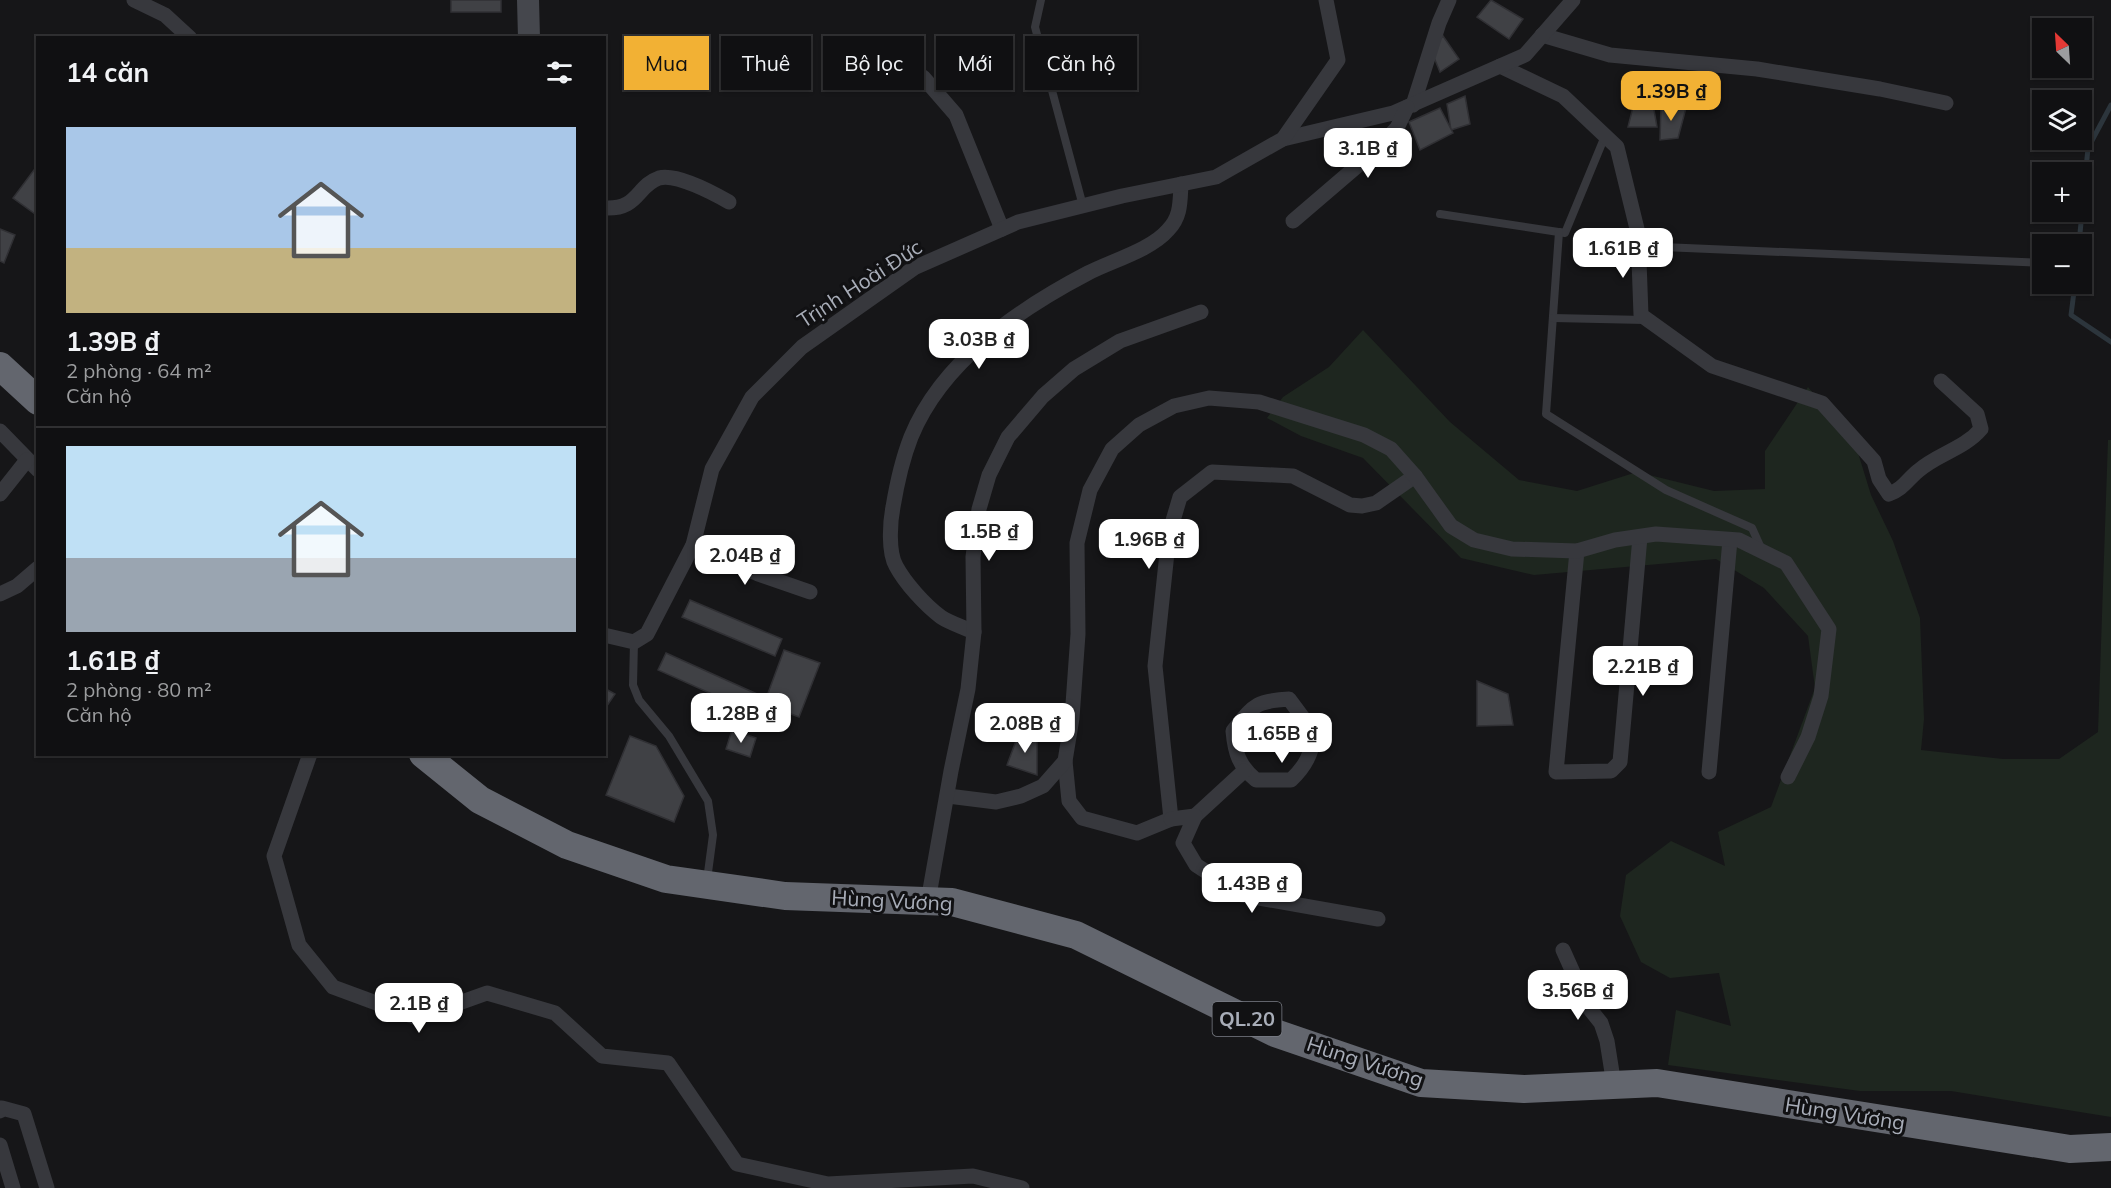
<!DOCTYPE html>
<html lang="vi">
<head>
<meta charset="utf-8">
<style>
  :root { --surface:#101012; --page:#1e1e20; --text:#f1f3f6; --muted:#9c9d9f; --line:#303032; --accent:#f2b134 }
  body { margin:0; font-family:Mulish,sans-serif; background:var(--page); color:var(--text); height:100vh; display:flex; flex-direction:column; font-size:22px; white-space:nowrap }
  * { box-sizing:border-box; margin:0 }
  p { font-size:20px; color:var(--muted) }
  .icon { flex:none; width:33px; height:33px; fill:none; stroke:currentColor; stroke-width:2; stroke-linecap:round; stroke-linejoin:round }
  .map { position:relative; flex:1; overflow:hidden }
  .sheet { position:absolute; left:36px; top:36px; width:570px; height:720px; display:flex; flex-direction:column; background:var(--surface); border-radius:0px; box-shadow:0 2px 4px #0004,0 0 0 2px var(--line) }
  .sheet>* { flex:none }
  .banner { position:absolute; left:624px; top:36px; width:570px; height:54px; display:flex; gap:12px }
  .needle { width:39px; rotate:335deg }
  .controls { position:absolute; left:2032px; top:18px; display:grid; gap:12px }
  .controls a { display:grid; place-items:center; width:60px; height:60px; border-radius:0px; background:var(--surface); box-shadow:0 2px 4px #0004,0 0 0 2px var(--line); font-size:30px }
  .price { position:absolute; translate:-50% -51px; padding:0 14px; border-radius:12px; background:#fff; color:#222; font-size:20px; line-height:39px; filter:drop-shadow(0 2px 3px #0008) }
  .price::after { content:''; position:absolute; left:50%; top:36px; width:18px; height:14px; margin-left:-9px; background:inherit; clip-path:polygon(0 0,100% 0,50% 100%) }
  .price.current { background:var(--accent); color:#111 }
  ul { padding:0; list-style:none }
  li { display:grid; align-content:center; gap:12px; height:318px; padding:0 30px }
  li+li { border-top:2px solid var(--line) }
  li span { display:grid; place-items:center; height:186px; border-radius:0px; color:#555 }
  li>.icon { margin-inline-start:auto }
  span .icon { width:108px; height:108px; fill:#fffc; stroke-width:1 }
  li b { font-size:26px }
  h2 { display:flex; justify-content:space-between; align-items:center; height:72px; padding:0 30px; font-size:26px }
  .pill { padding:0 21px; border-radius:0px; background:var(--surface); box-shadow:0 2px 4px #0004,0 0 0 2px var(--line); font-size:21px; line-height:54px }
  .pill.current { background:var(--accent); color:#111 }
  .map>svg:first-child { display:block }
</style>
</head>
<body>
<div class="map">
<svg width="2111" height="1188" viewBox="0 0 2111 1188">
  <rect width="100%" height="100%" fill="#161618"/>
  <!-- green -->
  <path fill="#1e261f" d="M 1363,330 L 1450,422 L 1519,480 L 1577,491 L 1637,472 L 1714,491 L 1765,489 L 1765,451 L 1808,387 L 1855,443 L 1871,495 L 1893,541 L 1920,618 L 1924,719 L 1921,750 L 2003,759 L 2059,759 L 2098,732 L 2108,440 L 2111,440 L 2111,1117 L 1951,1091 L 1860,1091 L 1668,1065 L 1676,1010 L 1731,1026 L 1719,973 L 1670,978 L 1641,962 L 1620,916 L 1626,875 L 1671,841 L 1725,866 L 1718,832 L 1771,807 L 1815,688 L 1808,636 L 1764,588 L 1716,559 L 1534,575 L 1461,558 L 1363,458 L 1301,436 L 1267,418 L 1283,397 L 1329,367 Z"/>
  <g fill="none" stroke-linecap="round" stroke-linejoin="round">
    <!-- stream -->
    <g stroke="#2c353c" stroke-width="5">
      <path d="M 2082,210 L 2088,148 L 2111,105"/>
      <path d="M 2079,244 L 2082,212"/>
      <path d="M 2075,284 L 2071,315 L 2111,342"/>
    </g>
  </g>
  <!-- building -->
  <g fill="#404145" stroke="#303034" stroke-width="1.5">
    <rect x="451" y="0" width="50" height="12"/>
    <path d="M 1491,0 L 1523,19 L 1509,39 L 1477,17 Z"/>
    <path d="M 1443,36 L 1459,59 L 1440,72 L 1431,50 Z"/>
    <path d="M 1465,96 L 1470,124 L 1451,130 L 1447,104 Z"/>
    <path d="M 1634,103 L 1653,104 L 1657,127 L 1628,127 Z"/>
    <path d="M 1661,105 L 1686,108 L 1678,138 L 1660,140 Z"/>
    <path d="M 1440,108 L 1453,133 L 1420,150 L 1409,122 Z"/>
    <path d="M 37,166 L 38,166 L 38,216 L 13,198 Z"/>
    <path d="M 0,229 L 15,235 L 4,263 L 0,261 Z"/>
    <path d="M 690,600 L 782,639 L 775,656 L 682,617 Z"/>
    <path d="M 784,650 L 820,663 L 799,717 L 764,704 Z"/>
    <path d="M 666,653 L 757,694 L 750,711 L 658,670 Z"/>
    <path d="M 1477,681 L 1508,694 L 1513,725 L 1477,726 Z"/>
    <path d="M 604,688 L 615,694 L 604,710 Z"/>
    <path d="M 732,730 L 756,738 L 750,757 L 726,749 Z"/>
    <path d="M 1019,733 L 1037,736 L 1037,775 L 1007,765 Z"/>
    <path d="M 630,736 L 656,746 L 684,796 L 674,822 L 606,795 Z"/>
  </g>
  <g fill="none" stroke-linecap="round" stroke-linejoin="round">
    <!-- lane -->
    <g stroke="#37383d" stroke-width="8">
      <path d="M 1041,0 L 1035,27 L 1083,206"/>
      <path d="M 1440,214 L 1565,233 L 1605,136"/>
      <path d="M 1559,232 L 1546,414 L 1666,490 L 1752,528 L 1761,548"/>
      <path d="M 1639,246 L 2043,263"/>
      <path d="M 1553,318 L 1645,320"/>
      <path d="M 634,642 L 633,685 L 639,700 L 669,736 L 708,801 L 713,835 L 707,880"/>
    </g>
    <!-- street -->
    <g stroke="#37383d" stroke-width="15">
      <path d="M 134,0 L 165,15 L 190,38"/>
      <path d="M 1542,35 L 1610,55 L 1757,69 L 1880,89 L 1946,103"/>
      <path d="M 1500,66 L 1563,96 L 1617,147 L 1638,233 L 1641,315 L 1712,366 L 1822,403 L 1874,461 L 1879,479 L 1889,494 C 1903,489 1907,480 1918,471 C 1937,454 1964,449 1981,429 L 1977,414 L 1941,381"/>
      <path d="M 923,77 L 956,115 L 1002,229"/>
      <path d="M 1413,105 L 1439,23 L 1449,0"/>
      <path d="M 1283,139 L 1393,113 L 1525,55 L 1573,0"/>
      <path d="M 604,208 C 639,210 636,186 659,178 C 676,173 715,194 729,202"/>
      <path d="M 1293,221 L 1377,149 L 1397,128 L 1407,107"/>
      <path d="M 0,431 L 38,470"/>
      <path d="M 0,494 L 27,460"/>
      <path d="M 693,545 L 758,574 L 810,592"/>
      <path d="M 1577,551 L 1556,772 L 1611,771 L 1620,762 L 1640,537"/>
      <path d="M 0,594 L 17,586 L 38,568"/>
      <path d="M 974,632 C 963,627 950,623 941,617 C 925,605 905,583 896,566 C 888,552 890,522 893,507 C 897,483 902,460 911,437 C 942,361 1019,309 1088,273 C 1111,261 1151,250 1168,230 C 1181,217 1180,202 1181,184"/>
      <path d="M 604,635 L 634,642 L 647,634 L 693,545 L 712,469 L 752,397 L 802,347 L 914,268 L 1018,222 L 1122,196 L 1216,177 L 1283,139 L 1338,60 L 1326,0"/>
      <path d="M 1289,699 L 1315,734 C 1311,754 1306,766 1291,780 L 1256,780 C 1239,766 1235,753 1233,731 C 1254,705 1255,701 1289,699 Z"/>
      <path d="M 310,754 L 274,856 L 299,945 L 333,987 L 417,1018 L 487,993 L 555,1013 L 602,1056 L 668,1063 L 737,1164 L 828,1184 L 973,1176 L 1022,1188"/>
      <path d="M 1065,761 L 1069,801 L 1082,818 L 1137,833 L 1171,819 L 1155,666 L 1169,534 L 1180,497 L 1212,472 L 1293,476 L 1350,505 L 1362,506 L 1376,503 L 1415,476"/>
      <path d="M 1709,772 L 1730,540"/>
      <path d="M 948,796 L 996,802 L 1021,796 L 1043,786 L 1065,761 L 1072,718 L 1078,634 L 1077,543 L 1090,490 L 1112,449 L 1139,425 L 1174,406 L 1209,398 L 1259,402 L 1364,435 L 1391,449 L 1415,476 L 1451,526 L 1474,540 L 1512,549 L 1577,551 L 1615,540 L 1656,534 L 1739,540 L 1786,563 L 1829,629 L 1821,696 L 1808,737 L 1788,777"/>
      <path d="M 1195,816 L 1244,771"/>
      <path d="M 1171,819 L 1195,816 L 1183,843 L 1196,865 L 1242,895 L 1378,919"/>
      <path d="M 928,901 L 951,771 L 968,689 L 974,632 L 973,557 L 979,509 L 989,475 L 1008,437 L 1043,396 L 1074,369 L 1120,341 L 1201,312"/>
      <path d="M 1563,950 L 1589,1008 L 1601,1023 L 1607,1041 L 1614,1085"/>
      <path d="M 0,1111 L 2,1108 L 24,1114 L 47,1188"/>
      <path d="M 0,1145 L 13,1188"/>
    </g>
    <!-- secondary -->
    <path stroke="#45474d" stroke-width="22" d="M 528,0 L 529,38"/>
    <!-- highway -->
    <g stroke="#63666e" stroke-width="28">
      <path d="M 0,366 L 38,401"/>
      <path d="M 423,754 L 480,800 L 567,845 L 666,879 L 785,896 L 952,902 L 1076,935 L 1275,1033 L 1421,1083 L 1524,1089 L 1657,1083 L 2070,1149 L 2111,1147"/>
    </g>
  </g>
  <g text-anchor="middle" stroke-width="6" stroke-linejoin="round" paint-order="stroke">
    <!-- shield labels -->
    <rect fill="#111113" stroke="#7b7e86" stroke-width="1.5" x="1212.5" y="1002" width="69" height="34" rx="4.5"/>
    <g font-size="20" font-weight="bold" fill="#a8adb8">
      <text x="1247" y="1026">QL.20</text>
    </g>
    <!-- street labels -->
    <g font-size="21" fill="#a8adb8" stroke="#111113">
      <text transform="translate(860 284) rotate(-33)" y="7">Trịnh Hoài Đức</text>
      <text transform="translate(892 901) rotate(3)" y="7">Hùng Vương</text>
      <text transform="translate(1365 1062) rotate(18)" y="7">Hùng Vương</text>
      <text transform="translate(1845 1114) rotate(9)" y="7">Hùng Vương</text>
    </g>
  </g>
</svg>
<div class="controls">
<a><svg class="needle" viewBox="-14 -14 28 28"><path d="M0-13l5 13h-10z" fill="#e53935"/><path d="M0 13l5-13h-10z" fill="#9c9d9f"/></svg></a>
<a><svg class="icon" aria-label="layers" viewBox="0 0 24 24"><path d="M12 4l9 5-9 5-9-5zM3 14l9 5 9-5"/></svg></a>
<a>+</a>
<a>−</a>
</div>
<b class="price current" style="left:1671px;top:122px">1.39B ₫</b>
<b class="price" style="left:1368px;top:179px">3.1B ₫</b>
<b class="price" style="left:1623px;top:279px">1.61B ₫</b>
<b class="price" style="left:979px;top:370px">3.03B ₫</b>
<b class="price" style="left:989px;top:562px">1.5B ₫</b>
<b class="price" style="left:1149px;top:570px">1.96B ₫</b>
<b class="price" style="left:745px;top:586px">2.04B ₫</b>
<b class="price" style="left:1643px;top:697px">2.21B ₫</b>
<b class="price" style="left:741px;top:744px">1.28B ₫</b>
<b class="price" style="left:1025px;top:754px">2.08B ₫</b>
<b class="price" style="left:1282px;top:764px">1.65B ₫</b>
<b class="price" style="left:1252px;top:914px">1.43B ₫</b>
<b class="price" style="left:1578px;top:1021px">3.56B ₫</b>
<b class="price" style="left:419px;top:1034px">2.1B ₫</b>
<div class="banner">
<a class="pill current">Mua</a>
<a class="pill">Thuê</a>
<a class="pill">Bộ lọc</a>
<a class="pill">Mới</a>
<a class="pill">Căn hộ</a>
</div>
<section class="sheet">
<h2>14 căn<svg class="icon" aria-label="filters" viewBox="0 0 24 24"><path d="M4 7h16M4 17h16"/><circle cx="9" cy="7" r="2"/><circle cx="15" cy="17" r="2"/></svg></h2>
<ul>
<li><span style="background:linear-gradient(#a9c7e8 65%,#c2b280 0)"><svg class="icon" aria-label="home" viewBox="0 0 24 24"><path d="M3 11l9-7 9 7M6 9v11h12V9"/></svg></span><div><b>1.39B ₫</b><p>2 phòng · 64 m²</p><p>Căn hộ</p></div></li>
<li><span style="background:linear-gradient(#bfe0f5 60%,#9aa5b1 0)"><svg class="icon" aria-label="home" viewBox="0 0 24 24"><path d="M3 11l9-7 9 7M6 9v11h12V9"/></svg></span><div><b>1.61B ₫</b><p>2 phòng · 80 m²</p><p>Căn hộ</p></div></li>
</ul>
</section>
</div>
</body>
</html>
